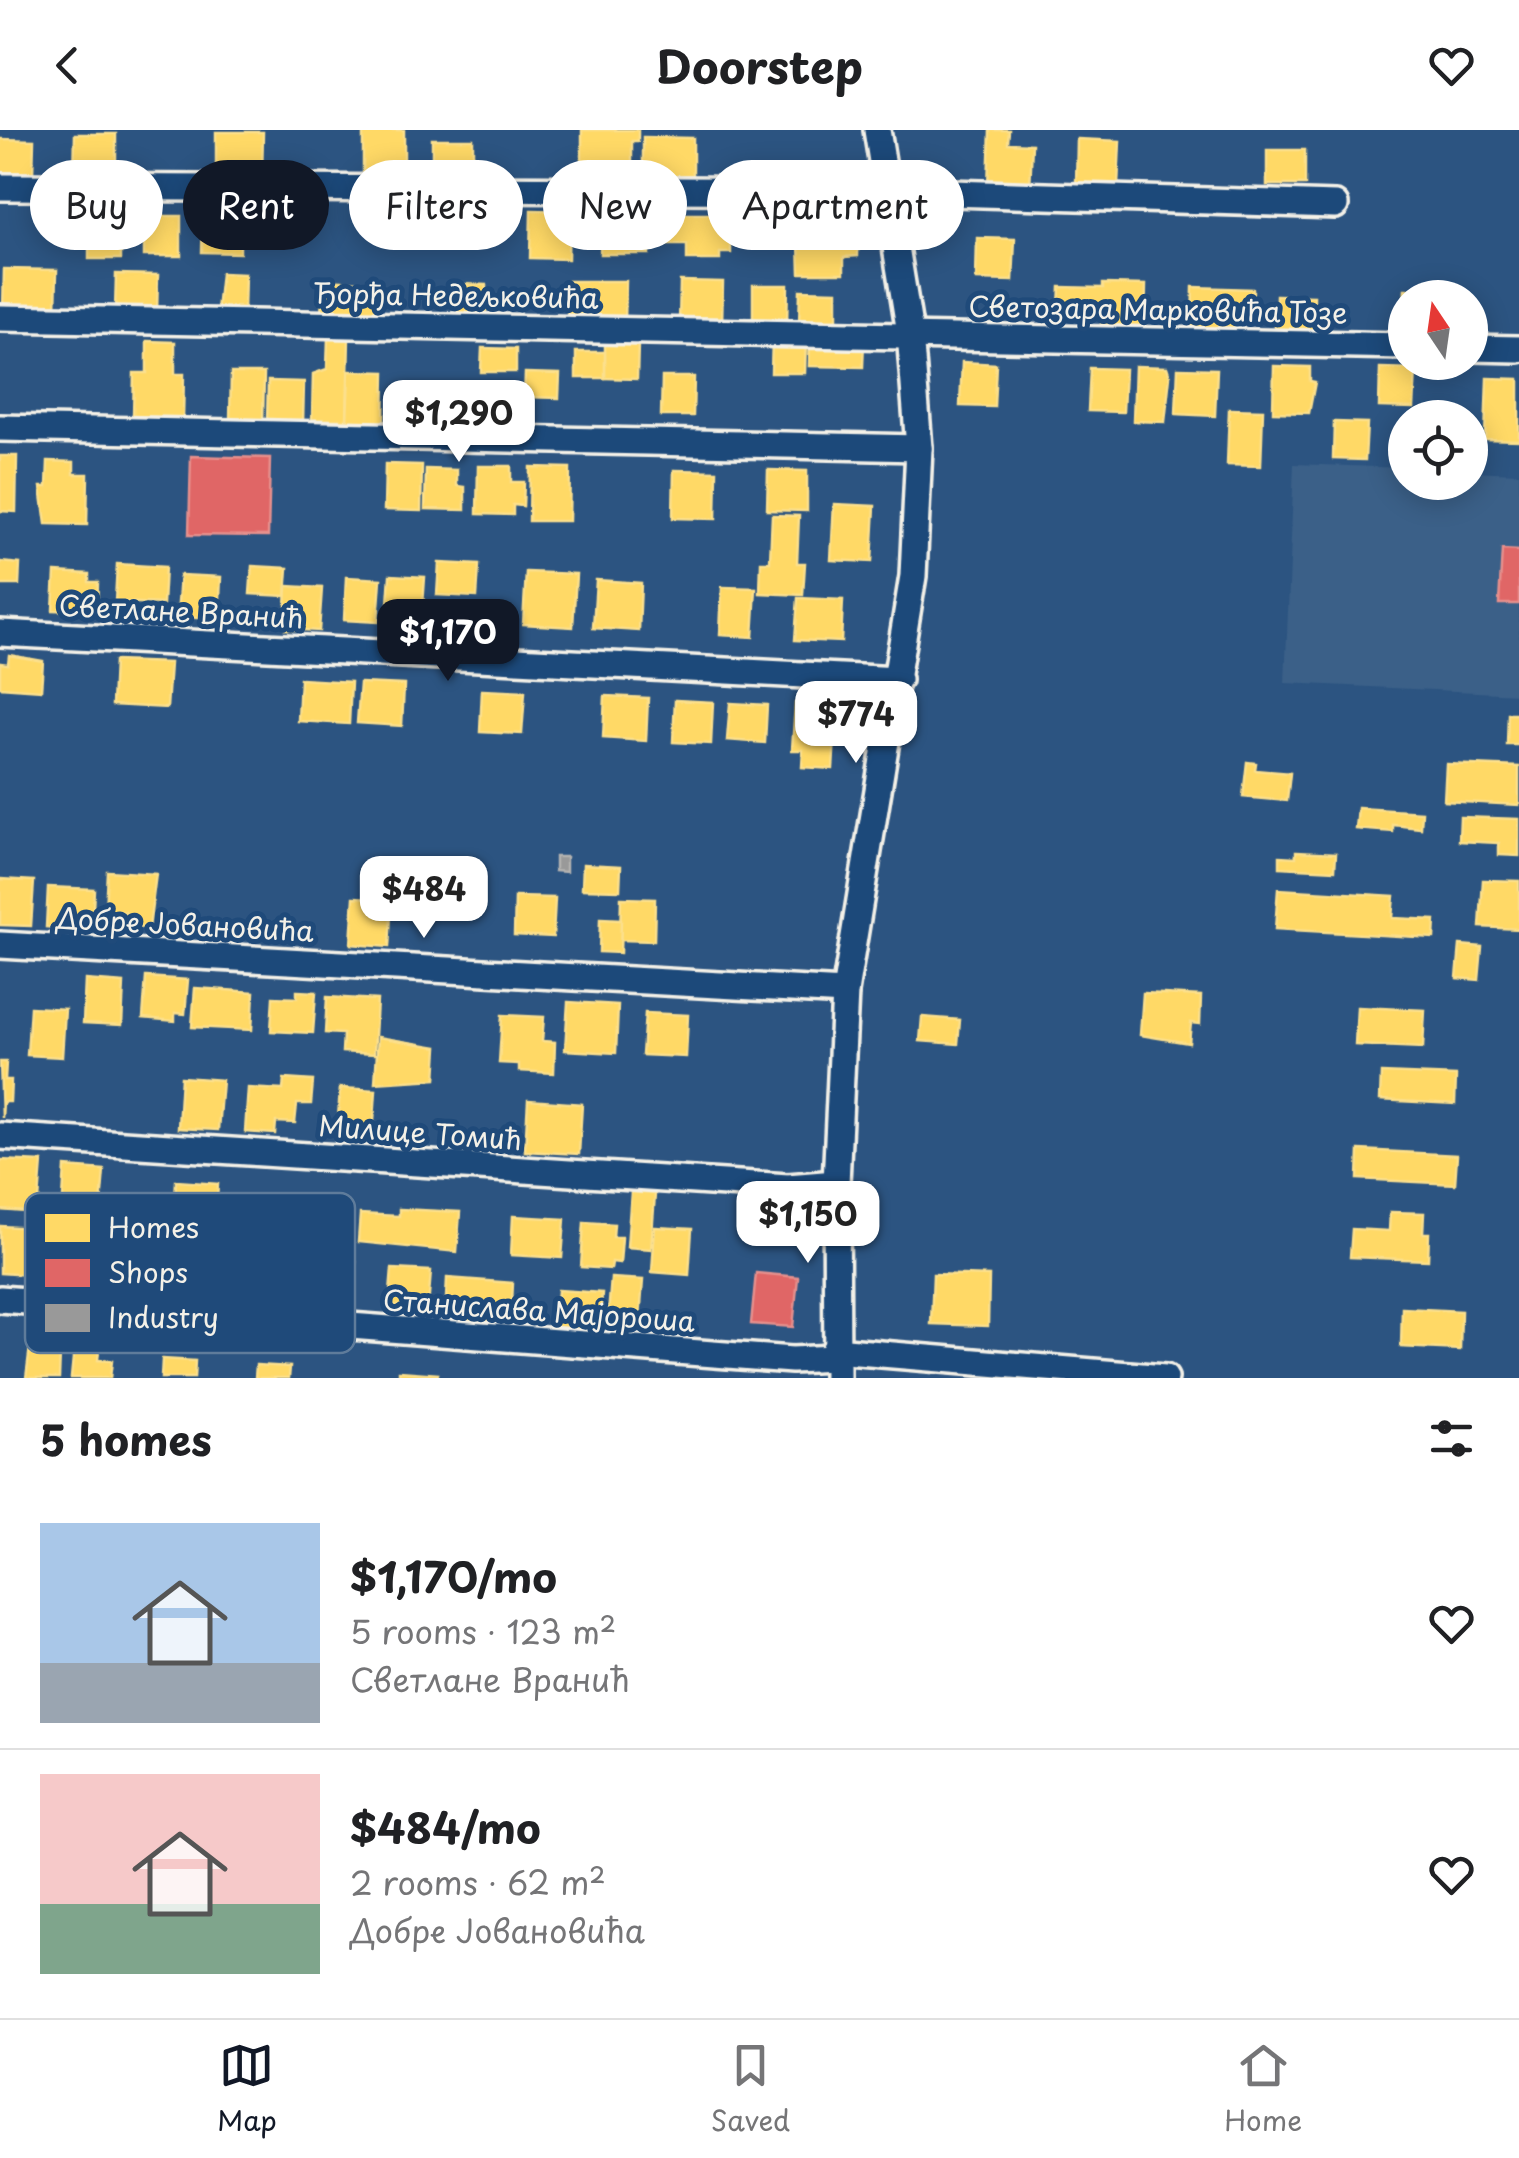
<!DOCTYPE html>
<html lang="en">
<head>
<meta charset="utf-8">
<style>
  :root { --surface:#fff; --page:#f2f2f2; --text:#202124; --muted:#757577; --line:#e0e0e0; --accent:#111827 }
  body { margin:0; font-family:"Playpen Sans",sans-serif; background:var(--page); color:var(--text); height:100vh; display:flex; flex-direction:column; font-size:38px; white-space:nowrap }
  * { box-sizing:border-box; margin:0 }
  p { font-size:32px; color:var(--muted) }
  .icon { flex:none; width:55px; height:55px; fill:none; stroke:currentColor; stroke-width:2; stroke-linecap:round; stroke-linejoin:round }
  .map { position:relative; height:1248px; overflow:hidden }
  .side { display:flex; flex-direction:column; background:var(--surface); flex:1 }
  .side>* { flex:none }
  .hud { position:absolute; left:30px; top:30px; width:1000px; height:90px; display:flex; gap:20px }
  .needle { width:65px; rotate:347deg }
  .buttons { position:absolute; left:1388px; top:150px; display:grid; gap:20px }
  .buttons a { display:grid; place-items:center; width:100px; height:100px; border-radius:50%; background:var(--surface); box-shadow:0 5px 25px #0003; font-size:50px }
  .price { position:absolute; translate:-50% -85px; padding:0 22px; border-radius:20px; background:#fff; color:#222; font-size:32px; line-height:65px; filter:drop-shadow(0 2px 5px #0008) }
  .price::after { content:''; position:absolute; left:50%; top:60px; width:30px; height:22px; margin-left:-15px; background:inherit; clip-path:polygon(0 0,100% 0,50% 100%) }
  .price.current { background:var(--accent); color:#fff }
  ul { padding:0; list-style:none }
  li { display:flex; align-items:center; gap:30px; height:250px; padding:0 40px }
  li+li { border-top:2px solid var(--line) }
  li span { display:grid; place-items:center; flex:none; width:280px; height:200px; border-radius:0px; color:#555 }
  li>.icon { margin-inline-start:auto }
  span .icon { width:120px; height:120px; fill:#fffc; stroke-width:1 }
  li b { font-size:42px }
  h2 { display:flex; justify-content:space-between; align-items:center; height:120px; padding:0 40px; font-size:42px }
  .pill { padding:0 35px; border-radius:45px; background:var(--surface); box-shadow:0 5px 25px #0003; font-size:35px; line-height:90px }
  .pill.current { background:var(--accent); color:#fff }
  header { display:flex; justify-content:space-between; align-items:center; height:130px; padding:0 40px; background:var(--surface); font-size:45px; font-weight:700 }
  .dock { display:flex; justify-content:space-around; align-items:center; height:140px; border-top:2px solid var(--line); background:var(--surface); font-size:28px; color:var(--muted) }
  .dock a { display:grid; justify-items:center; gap:5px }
  .dock .current { color:var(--accent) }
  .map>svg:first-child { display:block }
</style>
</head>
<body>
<header><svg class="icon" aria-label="back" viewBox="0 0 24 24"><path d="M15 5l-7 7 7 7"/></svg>Doorstep<svg class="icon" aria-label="heart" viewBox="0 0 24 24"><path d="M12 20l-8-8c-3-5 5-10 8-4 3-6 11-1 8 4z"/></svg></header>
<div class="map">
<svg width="1519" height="1248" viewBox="0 0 1519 1248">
  <rect width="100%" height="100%" fill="#2c5481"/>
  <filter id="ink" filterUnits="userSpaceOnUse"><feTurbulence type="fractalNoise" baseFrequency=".01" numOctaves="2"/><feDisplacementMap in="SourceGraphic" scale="20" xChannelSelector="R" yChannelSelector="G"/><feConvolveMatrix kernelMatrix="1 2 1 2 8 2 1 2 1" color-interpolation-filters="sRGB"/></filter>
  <g filter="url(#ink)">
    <!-- built -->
    <path fill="#3b6088" d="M 1294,334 L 1405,338 L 1405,352 L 1470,352 L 1470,341 L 1519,343 L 1519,421 L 1502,421 L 1499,473 L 1519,474 L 1519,564 L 1285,553 Z"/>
    <!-- homes -->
    <g fill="#ffd966" stroke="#fce08d" stroke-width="2.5">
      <path d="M 363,0 L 404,0 L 404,47 L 363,46 Z"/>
      <path d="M 582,0 L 638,0 L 638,11 L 632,11 L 632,52 L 594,52 L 594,32 L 582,32 Z"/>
      <path d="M 990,0 L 1009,0 L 1008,13 L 1032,14 L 1030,59 L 988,57 Z"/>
      <path d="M 216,2 L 263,2 L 262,49 L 216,49 Z"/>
      <path d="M 75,4 L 116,4 L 116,48 L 74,48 Z"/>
      <path d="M 643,7 L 693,8 L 693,47 L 643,46 Z"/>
      <path d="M 0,9 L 34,10 L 33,45 L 0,45 Z"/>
      <rect x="432" y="9" width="41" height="41"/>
      <path d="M 1077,9 L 1120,11 L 1118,56 L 1076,55 Z"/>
      <rect x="1267" y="20" width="38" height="35"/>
      <path d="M 203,79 L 240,79 L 240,123 L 202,122 Z"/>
      <path d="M 531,80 L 569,81 L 568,129 L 530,128 Z"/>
      <path d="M 798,82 L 859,82 L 858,126 L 844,127 L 844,143 L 800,143 Z"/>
      <path d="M 667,84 L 720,84 L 720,94 L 731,95 L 731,123 L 720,123 L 720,130 L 687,130 L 687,115 L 667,115 Z"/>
      <path d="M 615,85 L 634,85 L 634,94 L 649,94 L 649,124 L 600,124 L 601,93 L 615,93 Z"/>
      <rect x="144" y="86" width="37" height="40"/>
      <rect x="89" y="90" width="32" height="39"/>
      <path d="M 977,108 L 1015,109 L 1013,151 L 976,150 Z"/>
      <path d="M 4,139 L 57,140 L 56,183 L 3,182 Z"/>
      <path d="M 221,143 L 245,144 L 244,182 L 217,181 Z"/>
      <path d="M 116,144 L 158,145 L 157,183 L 115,182 Z"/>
      <path d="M 323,150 L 380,153 L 377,188 L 321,185 Z"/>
      <path d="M 568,151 L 626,151 L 625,193 L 567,192 Z"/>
      <path d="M 680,151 L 723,152 L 722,195 L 679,194 Z"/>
      <path d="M 459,154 L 486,155 L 486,189 L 458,188 Z"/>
      <path d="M 1103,154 L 1146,155 L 1145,198 L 1101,197 L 1102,178 L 1059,177 L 1060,157 L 1103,158 Z"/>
      <path d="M 753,155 L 788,155 L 787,194 L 753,193 Z"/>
      <path d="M 1193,157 L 1253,159 L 1252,178 L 1245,178 L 1245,187 L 1236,187 L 1235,201 L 1192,200 Z"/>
      <path d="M 1405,159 L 1445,161 L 1445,168 L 1405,168 L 1405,204 L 1403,204 Z"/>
      <path d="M 800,160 L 837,161 L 837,195 L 799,194 Z"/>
      <path d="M 1276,165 L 1314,166 L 1313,201 L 1275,199 Z"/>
      <path d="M 328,207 L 349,207 L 347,290 L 312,289 L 313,244 L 327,239 Z"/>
      <path d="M 772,209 L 806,209 L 805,243 L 771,243 Z"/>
      <path d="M 810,209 L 864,210 L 863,237 L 809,236 Z"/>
      <path d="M 147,211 L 175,212 L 175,244 L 184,244 L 183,289 L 133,288 L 134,243 L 147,243 Z"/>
      <path d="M 605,213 L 638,213 L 637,249 L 605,248 Z"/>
      <path d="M 482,218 L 516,219 L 516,242 L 481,242 Z"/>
      <rect x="576" y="222" width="29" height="26"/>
      <path d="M 962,232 L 996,234 L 994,277 L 960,276 Z"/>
      <path d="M 1135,236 L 1167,237 L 1170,246 L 1165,292 L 1133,291 Z"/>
      <path d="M 1274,236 L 1310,237 L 1310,251 L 1315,252 L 1309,283 L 1273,282 Z"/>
      <path d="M 1090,238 L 1125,239 L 1123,282 L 1088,281 Z"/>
      <path d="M 1178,238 L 1217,239 L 1215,286 L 1176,284 Z"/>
      <path d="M 1380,238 L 1416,239 L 1414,278 L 1379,277 Z"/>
      <path d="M 349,241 L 385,242 L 384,294 L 347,293 Z"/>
      <path d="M 231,243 L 264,243 L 263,292 L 230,291 Z"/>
      <path d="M 525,243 L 560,244 L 559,268 L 524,267 Z"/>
      <path d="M 662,247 L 694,247 L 693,286 L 661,286 Z"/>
      <path d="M 1487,248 L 1519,249 L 1519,310 L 1485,309 Z"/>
      <path d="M 268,251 L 304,252 L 303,294 L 267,293 Z"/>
      <path d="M 1229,279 L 1263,280 L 1261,336 L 1227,335 Z"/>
      <path d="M 1334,292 L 1367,293 L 1365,330 L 1333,329 Z"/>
      <path d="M 0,326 L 17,326 L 16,382 L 0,381 Z"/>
      <path d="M 48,331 L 74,332 L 74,344 L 88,344 L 87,395 L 46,394 L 41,357 L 47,357 Z"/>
      <path d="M 385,334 L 422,335 L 421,381 L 384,380 Z"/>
      <path d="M 478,336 L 511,336 L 511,352 L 524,352 L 523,376 L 513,375 L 513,385 L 477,384 Z"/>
      <path d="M 530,337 L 570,338 L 569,391 L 529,391 Z"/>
      <path d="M 426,339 L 457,340 L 457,356 L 465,357 L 465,380 L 425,379 Z"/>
      <path d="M 674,340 L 717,341 L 716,389 L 673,388 Z"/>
      <path d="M 768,340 L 807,341 L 807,381 L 767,380 Z"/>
      <path d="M 834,374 L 875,376 L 872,432 L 831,430 Z"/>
      <path d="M 772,385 L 799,386 L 797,433 L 805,433 L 803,465 L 760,463 L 761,432 L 770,432 Z"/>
      <path d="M 0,432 L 20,434 L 19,455 L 0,455 Z"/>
      <path d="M 439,433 L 479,435 L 477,467 L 437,465 Z"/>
      <path d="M 117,434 L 165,437 L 163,474 L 115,472 Z"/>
      <path d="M 252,436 L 288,438 L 286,466 L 250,464 Z"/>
      <path d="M 55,442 L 89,444 L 89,452 L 98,452 L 97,482 L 53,480 Z"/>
      <path d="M 526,442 L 576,444 L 573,497 L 523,494 Z"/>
      <path d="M 180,445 L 221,447 L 219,489 L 177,487 Z"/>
      <path d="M 390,445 L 425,447 L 423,476 L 388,474 Z"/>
      <path d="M 346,447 L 381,449 L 378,492 L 344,490 Z"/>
      <path d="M 596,450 L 641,453 L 639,501 L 593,498 Z"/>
      <path d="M 287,456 L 322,458 L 319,501 L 285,499 Z"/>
      <path d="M 722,457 L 756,458 L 753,507 L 720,505 Z"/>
      <path d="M 798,468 L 843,470 L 841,512 L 795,510 Z"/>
      <path d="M 9,525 L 43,531 L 41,560 L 0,557 L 0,533 L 8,534 Z"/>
      <path d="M 114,531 L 170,533 L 167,578 L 112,575 Z"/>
      <path d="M 300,549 L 351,552 L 349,594 L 298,591 Z"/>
      <path d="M 360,553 L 404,555 L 402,596 L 357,593 Z"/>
      <path d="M 482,560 L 525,562 L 522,604 L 480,602 Z"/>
      <path d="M 605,566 L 648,568 L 646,611 L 603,608 Z"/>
      <path d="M 675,570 L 713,572 L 711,614 L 673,612 Z"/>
      <path d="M 730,573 L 767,575 L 765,613 L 727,610 Z"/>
      <path d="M 795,573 L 837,575 L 833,639 L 802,637 L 803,620 L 792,620 Z"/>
      <path d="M 1508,584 L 1519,584 L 1519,615 L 1507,615 Z"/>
      <path d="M 1247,632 L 1256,633 L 1255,640 L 1290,643 L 1287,671 L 1243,667 Z"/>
      <path d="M 1446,634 L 1519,637 L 1519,675 L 1444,671 Z"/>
      <path d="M 1358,678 L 1422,682 L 1421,698 L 1393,695 L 1393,702 L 1356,699 Z"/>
      <path d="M 1460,687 L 1519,689 L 1519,726 L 1499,725 L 1499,713 L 1459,711 Z"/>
      <path d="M 1296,721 L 1336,723 L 1335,740 L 1280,737 L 1280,726 L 1296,727 Z"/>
      <path d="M 583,734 L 621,736 L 620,760 L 582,759 Z"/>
      <path d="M 107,741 L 156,744 L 149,798 L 124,797 L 125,782 L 105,781 Z"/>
      <path d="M 0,749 L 34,751 L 31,796 L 0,795 Z"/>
      <path d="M 1483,750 L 1519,751 L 1519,799 L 1480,797 Z"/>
      <path d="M 48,757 L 94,759 L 92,800 L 59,803 L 59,798 L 46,797 Z"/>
      <path d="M 1278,759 L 1394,766 L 1392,788 L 1435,790 L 1434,808 L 1275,799 Z"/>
      <path d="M 354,767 L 392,769 L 389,817 L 351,814 Z"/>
      <path d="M 515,767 L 555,768 L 553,807 L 514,805 Z"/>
      <path d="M 621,768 L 655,769 L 654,811 L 620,810 Z"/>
      <path d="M 600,789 L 621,790 L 620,823 L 599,822 Z"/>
      <path d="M 1460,815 L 1482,817 L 1479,850 L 1457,848 Z"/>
      <path d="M 146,847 L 188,850 L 185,884 L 175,883 L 175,891 L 143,888 Z"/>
      <path d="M 85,850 L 124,853 L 122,895 L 83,893 Z"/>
      <path d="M 195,858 L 254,862 L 252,900 L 192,897 Z"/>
      <path d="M 297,861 L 316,862 L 313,903 L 271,901 L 273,867 L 297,868 Z"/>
      <path d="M 1143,863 L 1201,866 L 1200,894 L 1191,893 L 1189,913 L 1140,905 Z"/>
      <path d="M 327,867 L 377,870 L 374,924 L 342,922 L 343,904 L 325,903 Z"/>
      <path d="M 568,872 L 618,875 L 616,923 L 565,920 Z"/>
      <path d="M 30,877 L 65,879 L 62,927 L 27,925 Z"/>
      <path d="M 1357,877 L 1425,880 L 1423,918 L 1355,915 Z"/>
      <path d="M 645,883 L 688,885 L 686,927 L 642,925 Z"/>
      <path d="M 502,885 L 544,887 L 542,911 L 555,912 L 554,943 L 519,941 L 519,934 L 499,933 Z"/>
      <path d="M 922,887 L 960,890 L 958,914 L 920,911 Z"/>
      <path d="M 378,907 L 438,917 L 436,949 L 375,953 Z"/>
      <path d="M 0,932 L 6,932 L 5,950 L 11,950 L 10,972 L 3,972 L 2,988 Z"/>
      <path d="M 1381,943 L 1456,946 L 1455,974 L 1380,970 Z"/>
      <path d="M 181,947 L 222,950 L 218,1000 L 178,998 Z"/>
      <path d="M 284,949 L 313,951 L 311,974 L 297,974 L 295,993 L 276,992 L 275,1004 L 245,1002 L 248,958 L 283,960 Z"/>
      <path d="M 340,958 L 376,960 L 373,1006 L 337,1003 Z"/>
      <path d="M 528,970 L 582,974 L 579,1024 L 525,1021 Z"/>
      <path d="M 1359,1020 L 1457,1025 L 1455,1054 L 1358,1049 Z"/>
      <path d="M 0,1030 L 42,1032 L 38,1083 L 0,1080 Z"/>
      <path d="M 65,1037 L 104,1040 L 100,1087 L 62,1084 Z"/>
      <path d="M 176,1051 L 218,1054 L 215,1103 L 173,1101 Z"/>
      <path d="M 631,1062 L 655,1064 L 651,1119 L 627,1117 Z"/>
      <path d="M 399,1079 L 460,1082 L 457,1122 L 358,1112 L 360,1084 L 399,1086 Z"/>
      <path d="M 1390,1082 L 1424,1083 L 1423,1103 L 1429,1103 L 1428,1130 L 1350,1127 L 1352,1099 L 1389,1101 Z"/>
      <path d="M 513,1086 L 565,1089 L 562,1128 L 511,1125 Z"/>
      <path d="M 584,1092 L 614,1094 L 613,1107 L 622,1107 L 620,1133 L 612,1132 L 611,1139 L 581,1137 Z"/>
      <path d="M 0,1096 L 34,1098 L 30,1145 L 0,1143 Z"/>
      <path d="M 655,1097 L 692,1099 L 689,1145 L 652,1142 Z"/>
      <path d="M 294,1128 L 356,1132 L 353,1173 L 291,1168 Z"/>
      <path d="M 392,1139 L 431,1141 L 428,1178 L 389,1175 Z"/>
      <path d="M 933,1144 L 989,1146 L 988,1196 L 931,1194 Z"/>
      <path d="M 447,1148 L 513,1153 L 511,1192 L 445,1188 Z"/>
      <path d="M 611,1148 L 643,1150 L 640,1188 L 608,1186 Z"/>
      <path d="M 558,1160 L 602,1163 L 599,1202 L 555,1199 Z"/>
      <path d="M 1402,1178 L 1461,1181 L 1460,1220 L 1401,1217 Z"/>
      <path d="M 75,1207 L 100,1209 L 98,1230 L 112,1231 L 110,1248 L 71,1248 Z"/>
      <path d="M 31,1209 L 52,1210 L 52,1224 L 60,1224 L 59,1248 L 26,1248 Z"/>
      <path d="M 162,1229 L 195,1231 L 194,1248 L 161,1248 Z"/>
      <path d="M 256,1235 L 290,1237 L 289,1248 L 255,1248 Z"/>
      <path d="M 399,1241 L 438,1244 L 437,1248 L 399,1248 Z"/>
    </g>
    <!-- shops -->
    <g fill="#e06666" stroke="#e6908d" stroke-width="2.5">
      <path d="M 191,326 L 270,328 L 268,406 L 189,405 Z"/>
      <path d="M 1502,420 L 1519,421 L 1519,474 L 1499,474 Z"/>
      <path d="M 756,1143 L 798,1147 L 793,1197 L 751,1194 Z"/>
    </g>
    <!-- industry -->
    <path fill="#999" stroke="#b4b3b1" stroke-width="2.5" d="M 555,727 L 566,727 L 566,742 L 555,741 Z"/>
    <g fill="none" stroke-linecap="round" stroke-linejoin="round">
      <defs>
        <g id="minor">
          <path d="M 0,57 L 889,61 L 1335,75"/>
          <path d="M 0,188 L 1405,216"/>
          <path d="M 1470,218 L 1519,219"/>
          <path d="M 0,298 L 919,318"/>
          <path d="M 0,503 L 898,550"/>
          <path d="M 0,815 L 845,862"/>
          <path d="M 0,1006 L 788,1057 L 836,1053"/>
          <path d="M 0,1169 L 792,1230 L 834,1228"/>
          <path d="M 834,1220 L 1165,1248"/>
          <path d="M 837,1248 L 836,1053 L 845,862 L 913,446 L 919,318 L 910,203 L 877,0"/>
        </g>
      </defs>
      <!-- minor casing -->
      <use href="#minor" stroke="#f4f1e8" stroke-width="32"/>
      <!-- minor -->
      <use href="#minor" stroke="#1f4a7a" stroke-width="25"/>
    </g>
  </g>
  <g text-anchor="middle" stroke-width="10" stroke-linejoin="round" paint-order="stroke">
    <!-- street labels -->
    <g font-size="28" fill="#f4f1e8" stroke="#1f4a7a">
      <text transform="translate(456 166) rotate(1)" y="10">Ђорђа Недељковића</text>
      <text transform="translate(1158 180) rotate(1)" y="10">Светозара Марковића Тозе</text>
      <text transform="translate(181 482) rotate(3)" y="10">Светлане Вранић</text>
      <text transform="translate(185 795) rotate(3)" y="10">Добре Јовановића</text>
      <text transform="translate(420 1003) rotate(4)" y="10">Милице Томић</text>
      <text transform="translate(539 1181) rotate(4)" y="10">Станислава Мајороша</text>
    </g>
  </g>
  <!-- legend -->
  <rect x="25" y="1063" width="330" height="160" rx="15" fill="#1f4a7a" stroke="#5f7c9b" stroke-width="2.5"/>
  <rect x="45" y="1084" width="45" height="28" fill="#ffd966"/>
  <rect x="45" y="1129" width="45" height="28" fill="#e06666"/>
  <rect x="45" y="1174" width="45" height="28" fill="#999"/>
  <g font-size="28" fill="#f4f1e8">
    <text x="108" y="1108">Homes</text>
    <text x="108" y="1153">Shops</text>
    <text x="108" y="1198">Industry</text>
  </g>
</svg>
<div class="buttons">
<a><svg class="needle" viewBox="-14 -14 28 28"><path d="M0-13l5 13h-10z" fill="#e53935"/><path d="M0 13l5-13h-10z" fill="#757577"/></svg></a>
<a><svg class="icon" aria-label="locate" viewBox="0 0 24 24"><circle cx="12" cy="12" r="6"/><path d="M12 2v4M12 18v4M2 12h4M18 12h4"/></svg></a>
</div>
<b class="price" style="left:459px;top:335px">$1,290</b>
<b class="price current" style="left:448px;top:554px">$1,170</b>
<b class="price" style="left:856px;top:636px">$774</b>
<b class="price" style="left:424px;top:811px">$484</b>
<b class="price" style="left:808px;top:1136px">$1,150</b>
<div class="hud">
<a class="pill">Buy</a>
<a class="pill current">Rent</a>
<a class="pill">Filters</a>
<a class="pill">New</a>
<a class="pill">Apartment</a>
</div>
</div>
<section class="side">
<h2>5 homes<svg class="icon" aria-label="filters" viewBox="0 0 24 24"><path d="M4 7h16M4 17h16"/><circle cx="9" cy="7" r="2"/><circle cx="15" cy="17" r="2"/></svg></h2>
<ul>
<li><span style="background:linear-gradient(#a9c7e8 70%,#9aa5b1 0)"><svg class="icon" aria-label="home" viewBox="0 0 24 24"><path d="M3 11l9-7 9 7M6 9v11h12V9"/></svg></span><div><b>$1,170/mo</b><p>5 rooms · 123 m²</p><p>Светлане Вранић</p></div><svg class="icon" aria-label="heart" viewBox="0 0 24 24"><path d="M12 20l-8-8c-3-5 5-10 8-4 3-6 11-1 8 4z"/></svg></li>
<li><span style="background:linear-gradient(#f6c9c9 65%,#7fa58c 0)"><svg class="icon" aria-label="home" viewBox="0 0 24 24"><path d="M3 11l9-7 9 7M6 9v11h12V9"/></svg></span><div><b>$484/mo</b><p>2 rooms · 62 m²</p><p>Добре Јовановића</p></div><svg class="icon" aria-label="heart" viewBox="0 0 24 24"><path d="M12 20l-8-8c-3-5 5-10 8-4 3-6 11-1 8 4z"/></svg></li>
</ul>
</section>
<nav class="dock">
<a class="current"><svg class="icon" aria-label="map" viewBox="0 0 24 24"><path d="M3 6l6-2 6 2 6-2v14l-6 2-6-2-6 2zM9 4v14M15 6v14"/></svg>Map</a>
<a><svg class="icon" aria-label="saved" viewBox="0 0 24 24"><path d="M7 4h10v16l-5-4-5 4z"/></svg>Saved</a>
<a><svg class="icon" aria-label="home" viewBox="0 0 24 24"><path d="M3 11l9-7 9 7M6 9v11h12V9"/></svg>Home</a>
</nav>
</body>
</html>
